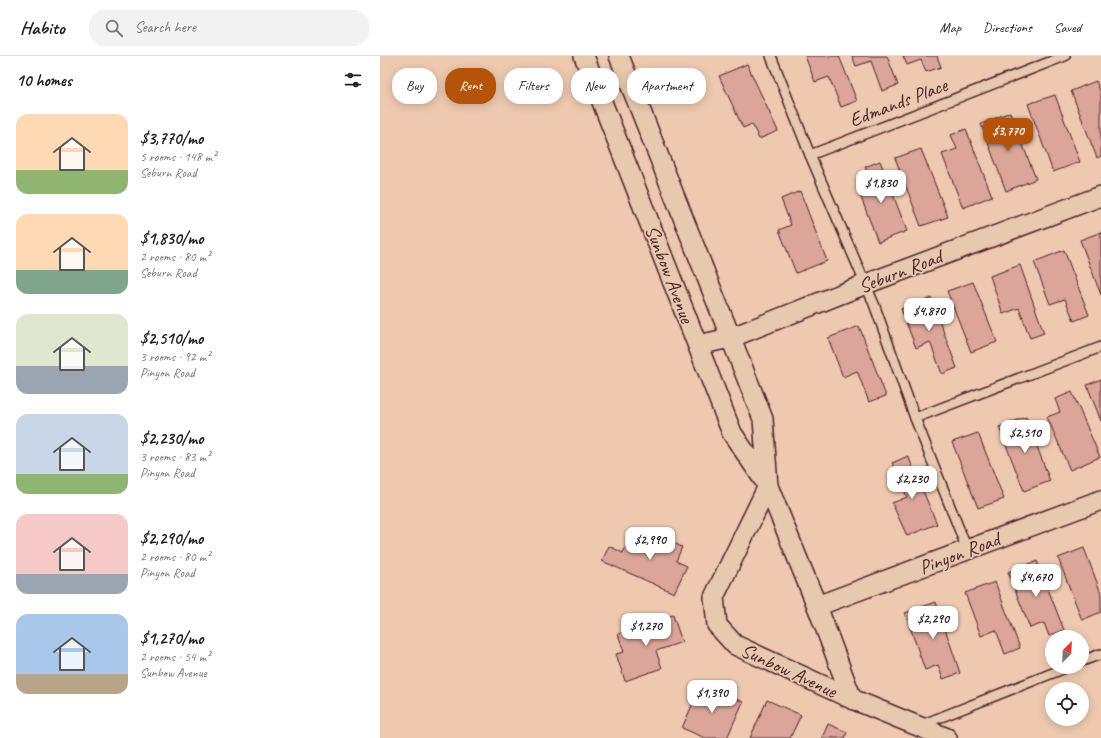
<!DOCTYPE html>
<html lang="en">
<head>
<meta charset="utf-8">
<style>
  :root { --surface:#fff; --page:#f2f2f2; --text:#222; --muted:#767676; --line:#e0e0e0; --accent:#b45309 }
  body { margin:0; font-family:Caveat,sans-serif; background:var(--page); color:var(--text); height:100vh; display:flex; flex-direction:column; font-size:15px; white-space:nowrap }
  * { box-sizing:border-box; margin:0 }
  p { font-size:13px; color:var(--muted) }
  .icon { flex:none; width:22px; height:22px; fill:none; stroke:currentColor; stroke-width:2; stroke-linecap:round; stroke-linejoin:round }
  .map { position:relative; flex:1; overflow:hidden }
  .side { display:flex; flex-direction:column; background:var(--surface); width:380px }
  .side>* { flex:none }
  .banner { position:absolute; left:12px; top:12px; width:380px; height:36px; display:flex; gap:8px }
  .needle { width:26px; rotate:24deg }
  .tools { position:absolute; left:665px; top:574px; display:grid; gap:8px }
  .tools a { display:grid; place-items:center; width:44px; height:44px; border-radius:50%; background:var(--surface); box-shadow:0 2px 10px #0003; font-size:20px }
  .price { position:absolute; translate:-50% -34px; padding:0 9px; border-radius:8px; background:#fff; color:#222; font-size:13px; line-height:26px; filter:drop-shadow(0 1px 2px #0008) }
  .price::after { content:''; position:absolute; left:50%; top:24px; width:12px; height:9px; margin-left:-6px; background:inherit; clip-path:polygon(0 0,100% 0,50% 100%) }
  .price.active { background:var(--accent); color:#fff }
  ul { padding:0; list-style:none }
  li { display:flex; align-items:center; gap:12px; height:100px; padding:0 16px }
  li span { display:grid; place-items:center; flex:none; width:112px; height:80px; border-radius:12px; color:#555 }
  li>.icon { margin-inline-start:auto }
  span .icon { width:48px; height:48px; fill:#fffc; stroke-width:1 }
  li b { font-size:17px }
  h2 { display:flex; justify-content:space-between; align-items:center; height:48px; padding:0 16px; font-size:17px }
  .chip { padding:0 14px; border-radius:16px; background:var(--surface); box-shadow:0 2px 10px #0003; font-size:14px; line-height:36px }
  .chip.active { background:var(--accent); color:#fff }
  header { display:flex; align-items:center; gap:24px; box-sizing:border-box; height:56px; padding:0 20px; background:var(--surface); border-bottom:1px solid var(--line) }
  header strong { font-size:19px }
  nav { display:flex; gap:22px; margin-inline-start:auto; font-size:14px }
  .search { width:280px; height:36px; background:var(--page); display:flex; align-items:center; gap:10px; box-sizing:border-box; padding:0 14px; border-radius:16px; color:var(--muted); font-size:15px }
  main { display:flex; flex:1; min-height:0 }
  .map>svg:first-child { display:block }
</style>
</head>
<body>
<header>
<strong>Habito</strong>
<div class="search"><svg class="icon" aria-label="search" viewBox="0 0 24 24"><circle cx="10" cy="10" r="6"/><path d="M15 15l6 6"/></svg>Search here</div>
<nav><a>Map</a><a>Directions</a><a>Saved</a></nav>
</header>
<main>
<section class="side">
<h2>10 homes<svg class="icon" aria-label="filters" viewBox="0 0 24 24"><path d="M4 7h16M4 17h16"/><circle cx="9" cy="7" r="2"/><circle cx="15" cy="17" r="2"/></svg></h2>
<ul>
<li><span style="background:linear-gradient(#ffd9b3 70%,#8fb573 0)"><svg class="icon" aria-label="home" viewBox="0 0 24 24"><path d="M3 11l9-7 9 7M6 9v11h12V9"/></svg></span><div><b>$3,770/mo</b><p>5 rooms · 148 m²</p><p>Seburn Road</p></div></li>
<li><span style="background:linear-gradient(#ffd9b3 70%,#7fa58c 0)"><svg class="icon" aria-label="home" viewBox="0 0 24 24"><path d="M3 11l9-7 9 7M6 9v11h12V9"/></svg></span><div><b>$1,830/mo</b><p>2 rooms · 80 m²</p><p>Seburn Road</p></div></li>
<li><span style="background:linear-gradient(#dfe7d0 65%,#9aa5b1 0)"><svg class="icon" aria-label="home" viewBox="0 0 24 24"><path d="M3 11l9-7 9 7M6 9v11h12V9"/></svg></span><div><b>$2,510/mo</b><p>3 rooms · 92 m²</p><p>Pinyon Road</p></div></li>
<li><span style="background:linear-gradient(#c9d6e8 75%,#8fb573 0)"><svg class="icon" aria-label="home" viewBox="0 0 24 24"><path d="M3 11l9-7 9 7M6 9v11h12V9"/></svg></span><div><b>$2,230/mo</b><p>3 rooms · 83 m²</p><p>Pinyon Road</p></div></li>
<li><span style="background:linear-gradient(#f6c9c9 75%,#9aa5b1 0)"><svg class="icon" aria-label="home" viewBox="0 0 24 24"><path d="M3 11l9-7 9 7M6 9v11h12V9"/></svg></span><div><b>$2,290/mo</b><p>2 rooms · 80 m²</p><p>Pinyon Road</p></div></li>
<li><span style="background:linear-gradient(#a9c7e8 75%,#b9a48a 0)"><svg class="icon" aria-label="home" viewBox="0 0 24 24"><path d="M3 11l9-7 9 7M6 9v11h12V9"/></svg></span><div><b>$1,270/mo</b><p>2 rooms · 54 m²</p><p>Sunbow Avenue</p></div></li>
</ul>
</section>
<div class="map">
<svg width="721" height="682" viewBox="0 0 721 682">
  <rect width="100%" height="100%" fill="#eec9b0"/>
  <filter id="ink" filterUnits="userSpaceOnUse"><feTurbulence type="fractalNoise" baseFrequency=".025" numOctaves="2"/><feDisplacementMap in="SourceGraphic" scale="8" xChannelSelector="R" yChannelSelector="G"/><feConvolveMatrix kernelMatrix="1 2 1 2 8 2 1 2 1" color-interpolation-filters="sRGB"/></filter>
  <g filter="url(#ink)">
    <!-- building -->
    <g fill="#dba599" stroke="#4a1f2b">
      <path d="M 425,0 L 459,0 L 477,45 L 461,51 L 449,21 L 435,26 Z"/>
      <path d="M 472,0 L 507,0 L 518,29 L 502,35 L 491,5 L 476,10 Z"/>
      <path d="M 523,0 L 557,0 L 561,11 L 546,16 L 541,4 L 527,9 Z"/>
      <path d="M 367,8 L 398,75 L 379,83 L 372,68 L 363,72 L 339,20 Z"/>
      <path d="M 716,25 L 721,37 L 721,100 L 717,102 L 691,35 Z"/>
      <path d="M 675,39 L 700,106 L 673,116 L 648,48 Z"/>
      <path d="M 630,56 L 656,123 L 626,135 L 601,68 Z"/>
      <path d="M 586,73 L 612,140 L 583,152 L 562,98 L 577,93 L 571,79 Z"/>
      <path d="M 541,93 L 568,161 L 541,170 L 515,102 Z"/>
      <path d="M 500,105 L 527,175 L 498,186 L 477,131 L 491,126 L 485,111 Z"/>
      <path d="M 420,135 L 447,205 L 416,217 L 399,174 L 411,169 L 401,143 Z"/>
      <path d="M 721,176 L 721,239 L 700,184 Z"/>
      <path d="M 684,194 L 709,259 L 694,265 L 685,243 L 670,248 L 654,206 Z"/>
      <path d="M 640,209 L 664,277 L 650,282 L 639,252 L 623,258 L 610,220 Z"/>
      <path d="M 593,226 L 617,286 L 591,296 L 567,235 Z"/>
      <path d="M 551,242 L 577,312 L 562,318 L 550,286 L 536,292 L 521,253 Z"/>
      <path d="M 479,270 L 506,340 L 489,346 L 477,315 L 463,321 L 448,282 Z"/>
      <path d="M 721,323 L 721,365 L 707,329 Z"/>
      <path d="M 692,336 L 720,401 L 690,414 L 667,361 L 680,356 L 675,343 Z"/>
      <path d="M 646,361 L 670,425 L 644,435 L 619,371 Z"/>
      <path d="M 598,377 L 624,443 L 598,452 L 572,386 Z"/>
      <path d="M 528,400 L 557,468 L 527,480 L 512,447 L 527,441 L 512,407 Z"/>
      <path d="M 268,475 L 302,491 L 296,505 L 307,510 L 294,537 L 222,505 L 229,490 L 243,497 L 250,481 L 263,487 Z"/>
      <path d="M 704,492 L 721,537 L 721,556 L 702,564 L 678,502 Z"/>
      <path d="M 657,505 L 684,574 L 669,580 L 664,567 L 650,572 L 628,516 Z"/>
      <path d="M 615,526 L 640,592 L 625,598 L 616,574 L 601,580 L 585,537 Z"/>
      <path d="M 556,546 L 580,617 L 563,623 L 558,609 L 545,614 L 525,557 Z"/>
      <path d="M 293,559 L 302,586 L 276,595 L 282,612 L 245,625 L 236,598 L 244,596 L 238,578 Z"/>
      <path d="M 322,627 L 363,646 L 347,682 L 325,682 L 302,672 Z"/>
      <path d="M 387,644 L 421,659 L 410,682 L 370,682 Z"/>
      <path d="M 448,668 L 467,676 L 465,682 L 442,682 Z"/>
    </g>
    <g fill="none" stroke-linecap="round" stroke-linejoin="round">
      <defs>
        <g id="lane">
          <path d="M 391,0 L 430,99 L 494,248 L 535,362 L 587,493"/>
          <path d="M 430,99 L 685,0"/>
          <path d="M 535,362 L 721,291"/>
          <path d="M 702,605 L 721,598"/>
          <path d="M 541,669 L 688,611"/>
        </g>
        <g id="street">
          <path d="M 204,0 L 352,377 L 388,430 L 437,550 L 472,643"/>
          <path d="M 239,0 L 383,363 L 388,430 L 334,541 L 337,569 L 355,589 L 472,643 L 567,682"/>
          <path d="M 318,289 L 350,282 L 486,228 L 721,140"/>
          <path d="M 437,550 L 721,444"/>
        </g>
      </defs>
      <!-- lane casing -->
      <use href="#lane" stroke="#4a1f2b" stroke-width="12"/>
      <!-- street casing -->
      <use href="#street" stroke="#4a1f2b" stroke-width="22"/>
      <!-- lane -->
      <use href="#lane" stroke="#e7caae" stroke-width="9"/>
      <!-- street -->
      <use href="#street" stroke="#e7caae" stroke-width="19"/>
    </g>
  </g>
  <g text-anchor="middle" stroke-width="3.5" stroke-linejoin="round" paint-order="stroke">
    <!-- street labels -->
    <g font-size="20" fill="#4a1f2b" stroke="#e7caae">
      <text transform="translate(518 46) rotate(-21)" y="7">Edmands Place</text>
      <text transform="translate(520 215) rotate(-21)" y="7">Seburn Road</text>
      <text transform="translate(290 218) rotate(69)" y="7">Sunbow Avenue</text>
      <text transform="translate(579 497) rotate(-21)" y="7">Pinyon Road</text>
      <text transform="translate(409 614) rotate(25)" y="7">Sunbow Avenue</text>
    </g>
  </g>
</svg>
<div class="tools">
<a><svg class="needle" viewBox="-14 -14 28 28"><path d="M0-13l5 13h-10z" fill="#e53935"/><path d="M0 13l5-13h-10z" fill="#767676"/></svg></a>
<a><svg class="icon" aria-label="locate" viewBox="0 0 24 24"><circle cx="12" cy="12" r="6"/><path d="M12 2v4M12 18v4M2 12h4M18 12h4"/></svg></a>
</div>
<b class="price active" style="left:628px;top:96px">$3,770</b>
<b class="price" style="left:501px;top:148px">$1,830</b>
<b class="price" style="left:549px;top:276px">$4,870</b>
<b class="price" style="left:645px;top:398px">$2,510</b>
<b class="price" style="left:532px;top:444px">$2,230</b>
<b class="price" style="left:270px;top:505px">$2,990</b>
<b class="price" style="left:656px;top:542px">$4,670</b>
<b class="price" style="left:553px;top:584px">$2,290</b>
<b class="price" style="left:266px;top:591px">$1,270</b>
<b class="price" style="left:332px;top:658px">$1,390</b>
<div class="banner">
<a class="chip">Buy</a>
<a class="chip active">Rent</a>
<a class="chip">Filters</a>
<a class="chip">New</a>
<a class="chip">Apartment</a>
</div>
</div>
</main>
</body>
</html>
